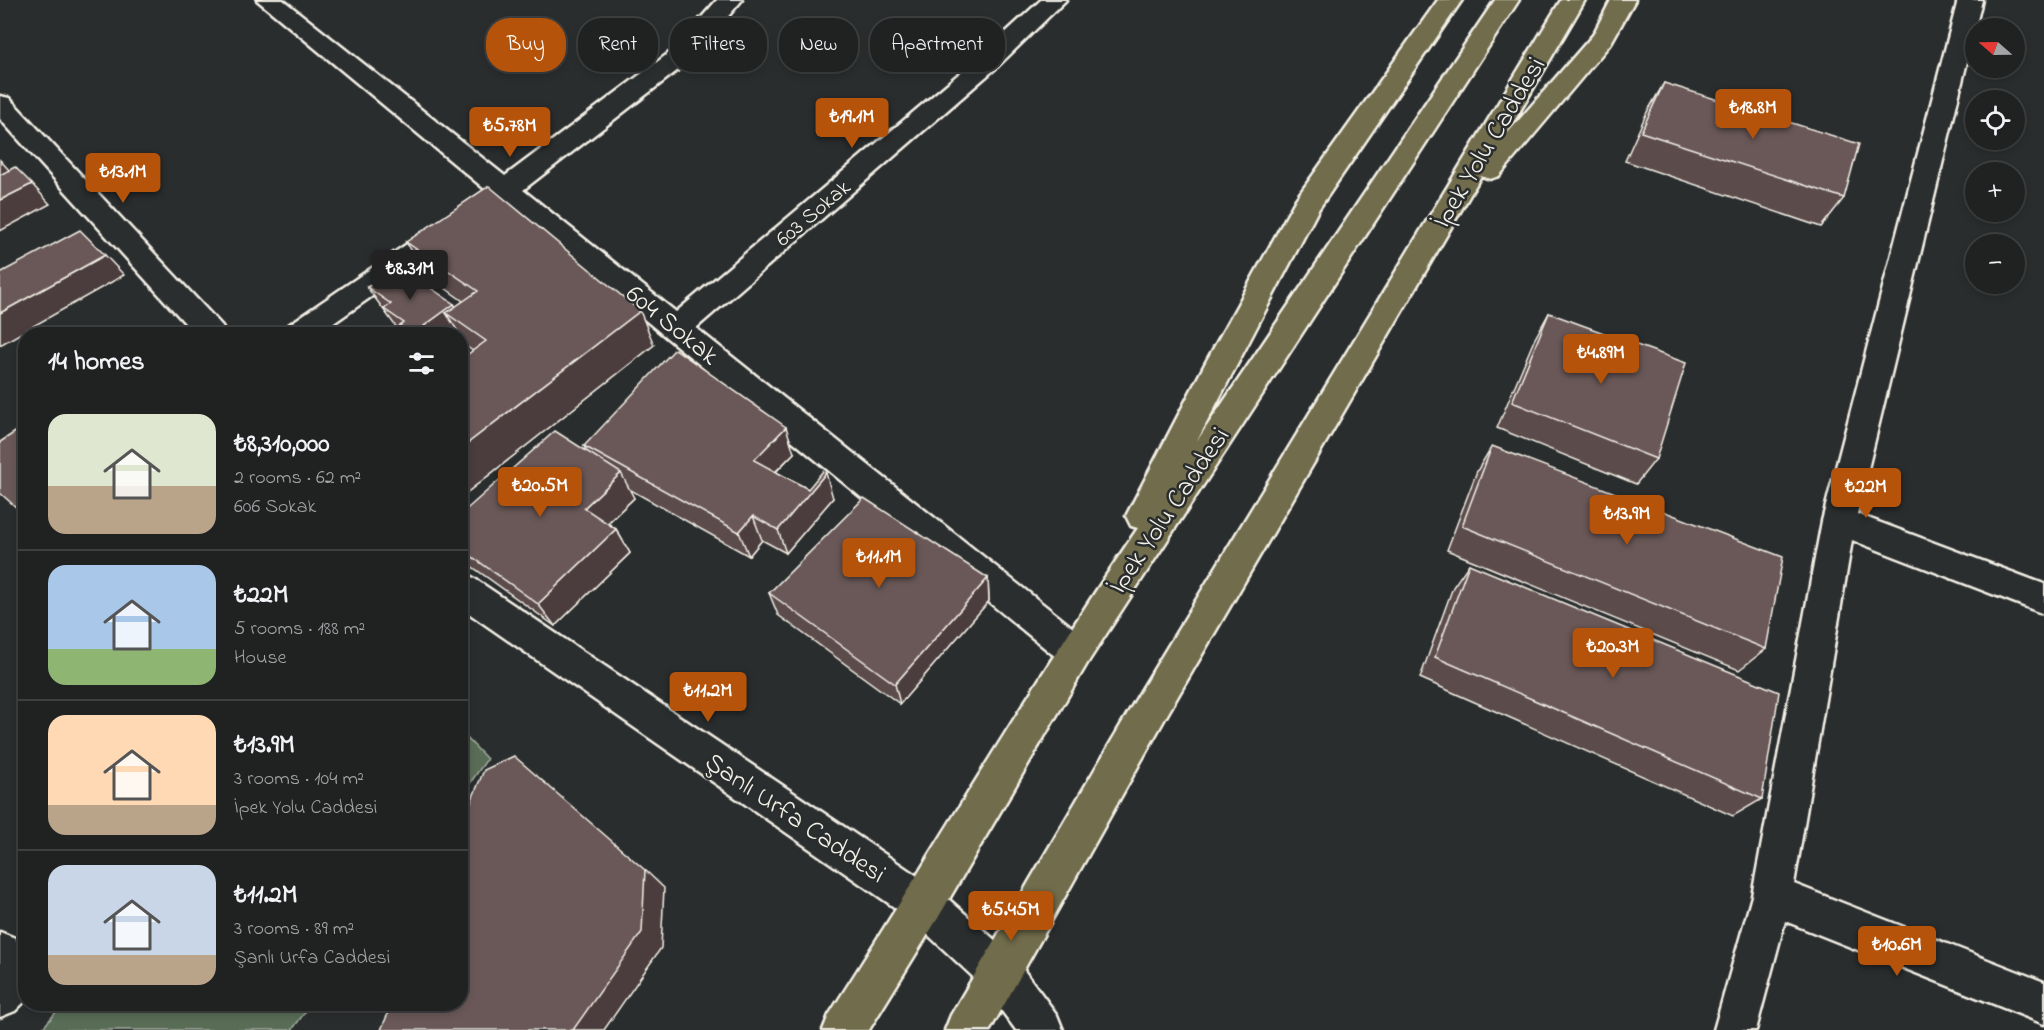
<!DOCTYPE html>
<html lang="en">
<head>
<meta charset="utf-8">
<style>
  :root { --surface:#202222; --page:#282a2a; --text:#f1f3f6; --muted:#a2a4a5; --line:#3d3f40; --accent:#b45309 }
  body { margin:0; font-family:"Indie Flower",sans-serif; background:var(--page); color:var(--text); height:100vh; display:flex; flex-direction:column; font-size:22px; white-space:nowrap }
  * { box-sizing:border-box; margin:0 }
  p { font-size:20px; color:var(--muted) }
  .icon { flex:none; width:33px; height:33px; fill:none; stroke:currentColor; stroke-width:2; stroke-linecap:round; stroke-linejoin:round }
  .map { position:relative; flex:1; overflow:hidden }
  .details { position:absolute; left:18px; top:327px; width:450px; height:684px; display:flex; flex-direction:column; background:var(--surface); border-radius:24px; box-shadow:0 3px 9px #0003,0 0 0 2px var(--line) }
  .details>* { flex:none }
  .top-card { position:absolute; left:486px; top:18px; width:570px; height:54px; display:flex; gap:12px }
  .needle { width:39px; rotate:290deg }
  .buttons { position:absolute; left:1965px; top:18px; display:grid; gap:12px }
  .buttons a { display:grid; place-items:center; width:60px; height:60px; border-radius:50%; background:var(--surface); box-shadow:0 3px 9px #0003,0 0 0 2px var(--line); font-size:30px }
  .price { position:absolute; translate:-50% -51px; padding:0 14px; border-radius:6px; background:var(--accent); color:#fff; font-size:20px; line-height:39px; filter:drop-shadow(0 2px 3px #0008) }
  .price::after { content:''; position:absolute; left:50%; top:36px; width:18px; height:14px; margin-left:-9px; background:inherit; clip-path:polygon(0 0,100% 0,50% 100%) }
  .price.active { background:#222; color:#fff }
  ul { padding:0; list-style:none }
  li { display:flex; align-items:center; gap:18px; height:150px; padding:0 30px }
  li+li { border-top:2px solid var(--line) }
  li span { display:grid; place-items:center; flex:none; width:168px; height:120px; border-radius:18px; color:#555 }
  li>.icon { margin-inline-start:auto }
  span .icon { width:72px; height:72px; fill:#fffc; stroke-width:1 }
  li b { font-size:26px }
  h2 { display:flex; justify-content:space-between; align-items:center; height:72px; padding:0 30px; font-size:26px }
  .pill { padding:0 21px; border-radius:24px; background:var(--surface); box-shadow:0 3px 9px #0003,0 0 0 2px var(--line); font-size:21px; line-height:54px }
  .pill.active { background:var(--accent); color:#fff }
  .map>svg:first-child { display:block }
</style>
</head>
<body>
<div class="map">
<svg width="2044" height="1030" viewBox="0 0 2044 1030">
  <rect width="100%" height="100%" fill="#2a2d2e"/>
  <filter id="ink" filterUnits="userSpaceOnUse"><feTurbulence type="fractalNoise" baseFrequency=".0167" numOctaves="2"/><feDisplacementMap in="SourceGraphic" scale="12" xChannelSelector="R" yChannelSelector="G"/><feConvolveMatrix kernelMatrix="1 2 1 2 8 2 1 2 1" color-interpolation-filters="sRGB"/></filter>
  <g filter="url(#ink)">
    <!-- green -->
    <g fill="#596c57" stroke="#a6aea0" stroke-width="1.5">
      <path d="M 461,732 L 487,759 L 461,796 Z"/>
      <path d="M 63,1004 L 311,1004 L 292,1030 L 41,1030 Z"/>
    </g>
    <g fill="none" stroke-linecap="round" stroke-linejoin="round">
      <defs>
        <g id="street">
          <path d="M 257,0 L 283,0 L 505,176 L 673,50 L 717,0 L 742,0 L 691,60 L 523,190 L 676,312 L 979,57 L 1041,0 L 1066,0 L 997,67 L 696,328 L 1088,640 L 1093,651 L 1088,662 L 1075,667 L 1062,662 L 504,204 L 318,334 L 283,334 L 287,326 L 486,190 Z"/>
          <path d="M 1958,0 L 1982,0 L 1857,514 L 2044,584 L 2044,614 L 1852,540 L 1794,884 L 2044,982 L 2044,1024 L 1785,921 L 1756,1030 L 1714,1030 L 1752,896 L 1822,521 Z"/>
          <path d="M 0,932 L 15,938 L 22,950 L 26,948 L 26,1000 L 15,1011 L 0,1017 Z"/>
        </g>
        <g id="secondary">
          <path d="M 0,96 L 9,98 L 222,326 L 226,334 L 195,334 L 0,119 Z"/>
          <path d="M 460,573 L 472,577 L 938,890 L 1014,957 L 1057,1015 L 1063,1030 L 1016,1030 L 984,987 L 910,918 L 460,607 Z"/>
        </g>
        <g id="highway">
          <path d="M 1438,0 L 1462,0 L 1318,210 L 1197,441 L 1495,0 L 1519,0 L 1088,662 L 938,918 L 869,1030 L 823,1030 L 829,1015 C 933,853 1030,687 1138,528 L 1131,526 L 1126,516 L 1206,362 L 1296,199 Z"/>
          <path d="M 1561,0 L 1585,0 L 1506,135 L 1593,35 L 1611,0 L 1635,0 L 1611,43 L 1499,176 L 1490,179 L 1481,176 L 1168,713 L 990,1030 L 945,1030 L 951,1015 L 1142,689 Z"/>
        </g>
      </defs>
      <!-- street casing -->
      <use href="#street" stroke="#f4f1e8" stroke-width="5"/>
      <!-- secondary casing -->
      <use href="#secondary" stroke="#f4f1e8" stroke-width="5"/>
      <!-- highway casing -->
      <use href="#highway" stroke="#f4f1e8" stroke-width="5"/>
      <!-- street -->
      <use href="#street" fill="#2a2d2e" fill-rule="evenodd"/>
      <!-- secondary -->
      <use href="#secondary" fill="#2a2d2e" fill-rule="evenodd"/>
      <!-- highway -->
      <use href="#highway" fill="#716c4b" fill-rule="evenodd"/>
    </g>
    <!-- wall -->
    <g fill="#5c4c4c" stroke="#f4f1e8" stroke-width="1.5">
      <path d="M 1664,83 L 1844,198 L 1821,227 L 1625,161 L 1647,112 Z"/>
      <path d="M 406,242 L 654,345 L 460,498 L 460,360 L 473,351 L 467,347 L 460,336 L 460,334 L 459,334 L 457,330 L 451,334 L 388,334 L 397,328 L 367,287 L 454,304 L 456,307 L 463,301 L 428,276 Z"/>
      <path d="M 1549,313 L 1656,459 L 1636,484 L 1497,428 L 1534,340 Z"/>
      <path d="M 584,446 L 794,453 L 776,472 L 808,489 L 833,498 L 786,553 L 762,540 L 749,556 L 629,489 L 634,498 L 608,523 L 616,529 L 630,553 L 555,626 L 460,558 L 460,515 L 587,452 Z"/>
      <path d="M 1492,446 L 1766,649 L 1739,670 L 1447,550 L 1477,471 Z"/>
      <path d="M 1469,564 L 1762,799 L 1733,816 L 1420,678 L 1453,587 Z"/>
      <path d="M 988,578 L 989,601 L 900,704 L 778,615 L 769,593 Z"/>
    </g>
    <!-- shaded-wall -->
    <g fill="#4b3e3e" stroke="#f4f1e8" stroke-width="1.5">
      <path d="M 0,160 L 19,181 L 0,192 Z"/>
      <path d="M 32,184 L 50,204 L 0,231 L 0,200 Z"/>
      <path d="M 105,255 L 124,275 L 0,345 L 0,313 Z"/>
      <path d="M 454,304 L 466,323 L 446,313 L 457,330 L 451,334 L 430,334 L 424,326 Z"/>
      <path d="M 640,311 L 654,345 L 460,498 L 460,449 Z"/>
      <path d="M 786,427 L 794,453 L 762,485 L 754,460 Z"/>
      <path d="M 621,473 L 634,498 L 598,532 L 584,508 Z"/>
      <path d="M 826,473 L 833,498 L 786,553 L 778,530 Z"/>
      <path d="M 753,516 L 762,540 L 749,556 L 739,532 Z"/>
      <path d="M 616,529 L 630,553 L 555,626 L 538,604 Z"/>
      <path d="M 988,578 L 989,601 L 900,704 L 895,684 Z"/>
      <path d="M 645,870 L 664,888 L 661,948 L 604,1030 L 573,1030 Z"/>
    </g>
    <!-- building -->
    <g fill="#6b5858" stroke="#f4f1e8" stroke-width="1.5">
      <path d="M 1664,83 L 1859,144 L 1844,198 L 1641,132 Z"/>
      <path d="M 15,167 L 32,184 L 0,200 L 0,175 Z"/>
      <path d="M 489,186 L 640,311 L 460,449 L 460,360 L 486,341 L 446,313 L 478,291 L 406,242 Z"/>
      <path d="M 80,230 L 105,255 L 0,313 L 0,273 Z"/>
      <path d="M 399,266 L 454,304 L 424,326 L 436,334 L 388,334 L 404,323 L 384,309 L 391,304 L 367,287 Z"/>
      <path d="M 1549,313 L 1686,363 L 1656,459 L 1512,402 Z"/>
      <path d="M 675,349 L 786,427 L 754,460 L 808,489 L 823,471 L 826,473 L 778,530 L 753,516 L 739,532 L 584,446 Z"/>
      <path d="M 26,425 L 26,516 L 0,493 L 0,442 Z"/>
      <path d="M 555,431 L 621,473 L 584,508 L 616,529 L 538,604 L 460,548 L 460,515 Z"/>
      <path d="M 1492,446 L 1783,557 L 1766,649 L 1462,526 Z"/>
      <path d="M 864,498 L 988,578 L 895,684 L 769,593 Z"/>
      <path d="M 1469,564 L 1779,692 L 1762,799 L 1435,657 Z"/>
      <path d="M 514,756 L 645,870 L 642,932 L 573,1030 L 381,1030 L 392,1004 L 460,1004 L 460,829 L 484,770 Z"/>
    </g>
  </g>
  <g text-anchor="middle" stroke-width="5" stroke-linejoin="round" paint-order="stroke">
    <!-- far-street labels -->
    <g font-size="22" fill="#f4f1e8" stroke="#2a2d2e">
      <text transform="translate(812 212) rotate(-40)" y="8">603 Sokak</text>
    </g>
    <!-- street labels -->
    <g font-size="27" fill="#f4f1e8" stroke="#2a2d2e">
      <text transform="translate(1488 142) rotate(-59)" y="9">İpek Yolu Caddesi</text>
      <text transform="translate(673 324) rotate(39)" y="9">604 Sokak</text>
      <text transform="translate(1168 510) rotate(-56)" y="9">İpek Yolu Caddesi</text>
      <text transform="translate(796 817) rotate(34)" y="9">Şanlı Urfa Caddesi</text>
    </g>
  </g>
</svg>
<div class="buttons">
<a><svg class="needle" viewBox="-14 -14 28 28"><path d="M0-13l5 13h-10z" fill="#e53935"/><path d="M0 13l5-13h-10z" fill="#a2a4a5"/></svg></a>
<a><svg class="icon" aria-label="locate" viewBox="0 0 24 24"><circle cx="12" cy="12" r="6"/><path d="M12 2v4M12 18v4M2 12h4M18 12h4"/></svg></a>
<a>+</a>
<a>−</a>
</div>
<b class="price" style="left:1753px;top:140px">₺18.8M</b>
<b class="price" style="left:852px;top:149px">₺19.1M</b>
<b class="price" style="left:510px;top:158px">₺5.78M</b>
<b class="price" style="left:123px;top:204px">₺13.1M</b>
<b class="price active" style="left:410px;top:301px">₺8.31M</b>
<b class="price" style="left:1601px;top:385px">₺4.89M</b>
<b class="price" style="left:540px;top:518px">₺20.5M</b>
<b class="price" style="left:1866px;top:519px">₺22M</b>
<b class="price" style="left:1627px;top:546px">₺13.9M</b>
<b class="price" style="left:879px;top:589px">₺11.1M</b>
<b class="price" style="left:1613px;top:679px">₺20.3M</b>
<b class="price" style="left:708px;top:723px">₺11.2M</b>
<b class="price" style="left:1011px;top:942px">₺5.45M</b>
<b class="price" style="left:1897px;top:977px">₺10.6M</b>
<div class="top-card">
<a class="pill active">Buy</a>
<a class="pill">Rent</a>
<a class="pill">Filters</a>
<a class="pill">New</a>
<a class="pill">Apartment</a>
</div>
<section class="details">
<h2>14 homes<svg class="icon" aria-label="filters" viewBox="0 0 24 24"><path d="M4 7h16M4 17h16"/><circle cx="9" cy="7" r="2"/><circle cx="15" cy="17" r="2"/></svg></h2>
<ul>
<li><span style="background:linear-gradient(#dfe7d0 60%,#b9a48a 0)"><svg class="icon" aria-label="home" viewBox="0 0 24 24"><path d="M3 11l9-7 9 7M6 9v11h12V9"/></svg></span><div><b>₺8,310,000</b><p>2 rooms · 62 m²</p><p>606 Sokak</p></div></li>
<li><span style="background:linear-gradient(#a9c7e8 70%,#8fb573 0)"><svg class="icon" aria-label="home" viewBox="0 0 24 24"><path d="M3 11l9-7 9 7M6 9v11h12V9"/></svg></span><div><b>₺22M</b><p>5 rooms · 188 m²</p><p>House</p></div></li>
<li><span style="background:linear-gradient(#ffd9b3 75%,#b9a48a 0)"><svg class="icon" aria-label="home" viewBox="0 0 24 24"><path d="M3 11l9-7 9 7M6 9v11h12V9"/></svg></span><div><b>₺13.9M</b><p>3 rooms · 104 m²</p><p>İpek Yolu Caddesi</p></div></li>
<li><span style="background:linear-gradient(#c9d6e8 75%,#b9a48a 0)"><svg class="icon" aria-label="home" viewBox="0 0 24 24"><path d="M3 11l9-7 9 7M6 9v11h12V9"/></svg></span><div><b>₺11.2M</b><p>3 rooms · 89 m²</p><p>Şanlı Urfa Caddesi</p></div></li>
</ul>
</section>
</div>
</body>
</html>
